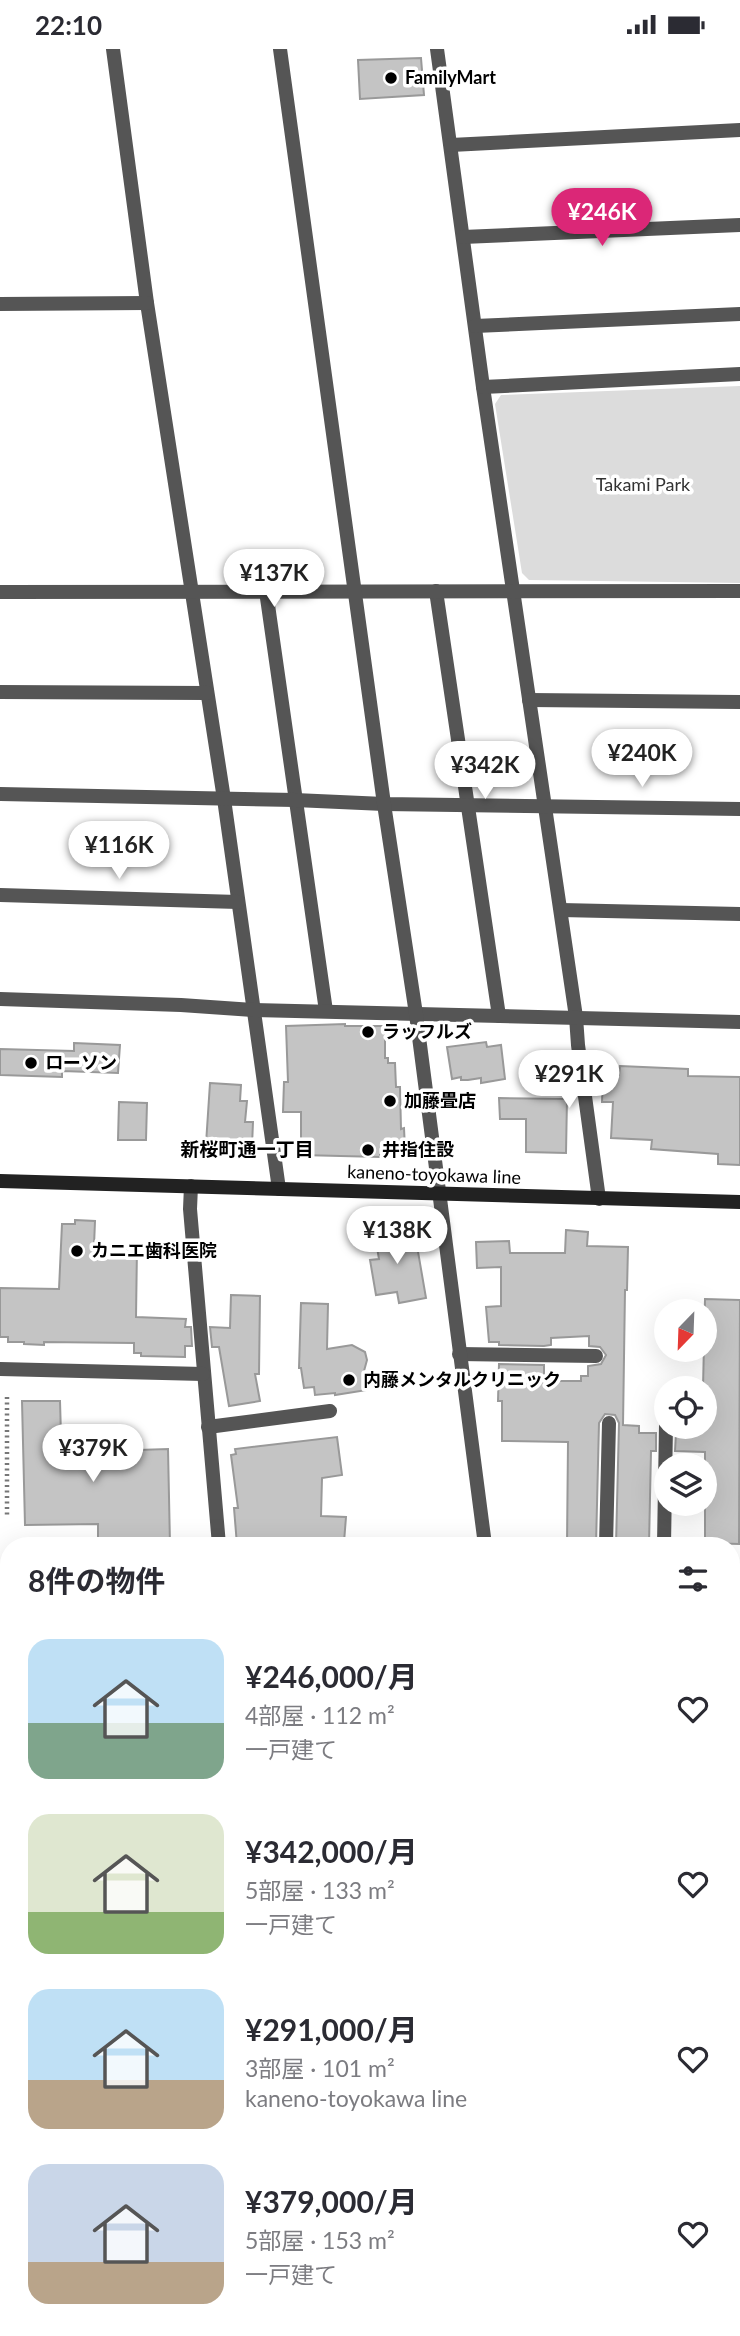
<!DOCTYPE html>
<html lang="ja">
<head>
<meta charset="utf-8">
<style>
  :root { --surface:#fff; --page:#f2f2f3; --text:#2b2b33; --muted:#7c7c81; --accent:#db2777 }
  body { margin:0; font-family:Lato,"Noto Sans JP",sans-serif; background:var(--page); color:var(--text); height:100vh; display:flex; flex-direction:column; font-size:26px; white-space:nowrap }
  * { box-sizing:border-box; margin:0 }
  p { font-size:23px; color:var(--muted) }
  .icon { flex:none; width:38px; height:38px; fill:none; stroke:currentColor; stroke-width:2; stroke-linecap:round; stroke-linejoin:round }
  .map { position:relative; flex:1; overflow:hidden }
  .details { position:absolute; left:0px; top:1488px; width:740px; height:800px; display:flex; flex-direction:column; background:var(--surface); border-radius:28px 28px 0 0; box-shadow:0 7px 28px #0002 }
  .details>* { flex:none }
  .needle { width:46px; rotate:203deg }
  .tools { position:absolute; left:654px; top:1250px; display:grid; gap:14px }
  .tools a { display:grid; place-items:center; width:63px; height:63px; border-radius:50%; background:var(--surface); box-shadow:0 7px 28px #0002; font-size:35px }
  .price { position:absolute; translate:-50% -60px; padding:0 16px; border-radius:24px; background:#fff; color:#222; font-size:23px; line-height:46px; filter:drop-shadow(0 2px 4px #0008) }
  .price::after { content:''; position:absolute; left:50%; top:42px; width:21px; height:16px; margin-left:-10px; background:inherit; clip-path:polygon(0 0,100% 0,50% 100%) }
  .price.active { background:var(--accent); color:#fff }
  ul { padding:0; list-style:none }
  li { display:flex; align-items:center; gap:21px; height:175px; padding:0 28px }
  li span { display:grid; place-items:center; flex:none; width:196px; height:140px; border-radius:21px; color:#555 }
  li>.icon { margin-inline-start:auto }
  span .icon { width:84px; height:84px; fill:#fffc; stroke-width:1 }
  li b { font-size:30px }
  h2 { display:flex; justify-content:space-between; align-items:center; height:84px; padding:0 28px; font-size:30px }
  .status { display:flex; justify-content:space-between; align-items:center; height:49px; padding:0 35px; background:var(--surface); direction:ltr }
  .status svg { height:19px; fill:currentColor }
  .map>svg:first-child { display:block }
</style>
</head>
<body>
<div class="status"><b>22:10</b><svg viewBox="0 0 49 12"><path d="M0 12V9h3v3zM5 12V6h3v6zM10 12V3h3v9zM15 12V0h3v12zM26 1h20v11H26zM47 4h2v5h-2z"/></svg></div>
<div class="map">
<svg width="740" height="2287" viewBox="0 0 740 2287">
  <rect width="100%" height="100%" fill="#fff"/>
  <!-- green -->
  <g fill="#dcdcdc">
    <path d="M 740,337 L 740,534 L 529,531 L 522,524 L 495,355 L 501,346 Z"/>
    <path d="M 740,1936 L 740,2098 L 732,2106 L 732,1937 Z"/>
    <path d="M 732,2195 L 740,2207 L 740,2287 L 428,2287 L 428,2278 L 732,2278 Z"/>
    <path d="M 11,2279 L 146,2279 L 146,2287 L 12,2287 Z"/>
  </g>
  <!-- building -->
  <g fill="#c4c4c4" stroke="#999" stroke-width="2">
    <path d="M 421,9 L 424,46 L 360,50 L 358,11 Z"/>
    <path d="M 345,975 L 345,977 L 385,977 L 385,1009 L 388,1009 L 388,1014 L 395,1014 L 396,1038 L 400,1038 L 401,1080 L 404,1079 L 405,1100 L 402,1100 L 402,1106 L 380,1106 L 380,1108 L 301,1106 L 301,1063 L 283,1063 L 284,1033 L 288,1033 L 286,977 Z"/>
    <path d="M 486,993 L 487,998 L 501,996 L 505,1030 L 481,1034 L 481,1029 L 468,1031 L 461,1031 L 461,1028 L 452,1030 L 447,998 Z"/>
    <path d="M 74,994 L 120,996 L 118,1024 L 62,1022 L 62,1028 L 0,1026 L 0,1000 L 74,1002 Z"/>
    <path d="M 620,1017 L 688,1020 L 688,1027 L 740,1028 L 740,1116 L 718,1115 L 718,1105 L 651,1100 L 652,1091 L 611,1089 L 613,1053 L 602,1053 L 603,1025 L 619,1026 Z"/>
    <path d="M 210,1034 L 241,1036 L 240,1052 L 247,1052 L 245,1073 L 253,1073 L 252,1097 L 206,1095 Z"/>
    <path d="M 499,1049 L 567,1050 L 566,1104 L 526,1103 L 526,1070 L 500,1070 Z"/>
    <path d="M 119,1053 L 147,1054 L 146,1091 L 118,1091 Z"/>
    <path d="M 75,1171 L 95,1172 L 94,1197 L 137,1198 L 136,1268 L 186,1270 L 185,1278 L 191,1278 L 192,1297 L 185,1297 L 185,1308 L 141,1307 L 141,1304 L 134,1304 L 134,1294 L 44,1293 L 44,1296 L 24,1295 L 24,1293 L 8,1293 L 8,1288 L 0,1288 L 0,1239 L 59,1240 L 62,1175 L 75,1175 Z"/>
    <path d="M 398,1176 L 401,1193 L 416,1191 L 426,1249 L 399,1254 L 397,1243 L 376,1246 L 370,1211 L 379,1210 L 374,1181 Z"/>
    <path d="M 566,1181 L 588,1183 L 587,1197 L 628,1198 L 627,1241 L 625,1241 L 623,1376 L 639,1377 L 639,1384 L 656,1384 L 656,1402 L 651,1402 L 649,1496 L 616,1496 L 619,1374 L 615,1366 L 605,1365 L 599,1374 L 596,1496 L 567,1496 L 568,1393 L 502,1392 L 502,1352 L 498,1352 L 499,1315 L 544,1316 L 544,1332 L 581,1332 L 581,1327 L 588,1327 L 588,1317 L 601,1315 L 606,1306 L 600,1298 L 589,1297 L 589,1287 L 551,1289 L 551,1296 L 544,1297 L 499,1296 L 499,1293 L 489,1293 L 486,1258 L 501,1257 L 501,1218 L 477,1219 L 476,1193 L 509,1192 L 510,1204 L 565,1204 Z"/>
    <path d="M 231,1246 L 260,1247 L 259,1325 L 255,1325 L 260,1352 L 229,1357 L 219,1298 L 212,1298 L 210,1278 L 230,1279 Z"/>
    <path d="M 705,1250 L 740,1251 L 739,1495 L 705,1494 L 705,1403 L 675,1402 L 676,1384 L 679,1384 L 679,1377 L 705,1377 L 705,1339 L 703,1339 Z"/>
    <path d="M 301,1254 L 328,1255 L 327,1300 L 352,1296 L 365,1303 L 367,1311 L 364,1322 L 367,1341 L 335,1346 L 335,1344 L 315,1346 L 314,1338 L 304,1339 L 301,1319 L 299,1319 Z"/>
    <path d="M 22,1352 L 60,1352 L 61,1386 L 75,1386 L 75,1403 L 168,1400 L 170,1496 L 98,1496 L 98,1475 L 25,1476 Z"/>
    <path d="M 337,1388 L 342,1426 L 322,1429 L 321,1467 L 346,1468 L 344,1493 L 313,1491 L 313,1496 L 288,1496 L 288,1494 L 237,1496 L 234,1459 L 238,1459 L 231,1406 L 236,1405 L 235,1400 Z"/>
  </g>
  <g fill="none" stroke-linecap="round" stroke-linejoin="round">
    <!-- path -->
    <path stroke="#777" stroke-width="4.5" stroke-dasharray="2 3.5" stroke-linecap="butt" d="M 7,1348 L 7,1469"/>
    <!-- minor -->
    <g stroke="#555" stroke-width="14">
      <path d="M 113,0 L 147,254 L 224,750 L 279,1140"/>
      <path d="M 437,0 L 483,338 L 576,968 L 578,996 L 599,1150"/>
      <path d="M 451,96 L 740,81"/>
      <path d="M 463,188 L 740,176"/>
      <path d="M 0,255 L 147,254"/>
      <path d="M 475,277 L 740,265"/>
      <path d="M 483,338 L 740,325"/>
      <path d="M 266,542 L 326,962"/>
      <path d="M 436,542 L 499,967"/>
      <path d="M 0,543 L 740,542"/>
      <path d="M 0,643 L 207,644"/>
      <path d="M 529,651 L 740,653"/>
      <path d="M 0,745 L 295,751 L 384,755 L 740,760"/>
      <path d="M 0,846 L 238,853"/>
      <path d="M 561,861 L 740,865"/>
      <path d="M 0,950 L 181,956 L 253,961 L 740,973"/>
      <path d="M 191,1137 L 190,1160 L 219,1496"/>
      <path d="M 459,1305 L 596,1307"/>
      <path d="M 0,1320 L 203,1325"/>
      <path d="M 208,1378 L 330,1362"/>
      <path d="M 606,1496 L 609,1374"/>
      <path d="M 664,1496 L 666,1376"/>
      <path d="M 732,1527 L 740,1528"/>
      <path d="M 732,2115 L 740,2108"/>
      <path d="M 0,2197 L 9,2197"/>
    </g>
    <!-- tertiary -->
    <g stroke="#555" stroke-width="14">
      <path d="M 280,0 L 384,755 L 416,965 L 485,1496"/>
      <path d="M 732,1926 L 740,1926"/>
      <path d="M 0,1943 L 9,1943"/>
      <path d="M 732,2151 L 740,2164"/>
    </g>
    <!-- secondary -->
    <path stroke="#222" stroke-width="14" d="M 0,1132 L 740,1153"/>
  </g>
  <!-- markers -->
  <g fill="#000" stroke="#fff" stroke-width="2.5">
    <circle cx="391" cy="29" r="7"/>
    <circle cx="368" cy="983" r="7"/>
    <circle cx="31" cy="1014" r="7"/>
    <circle cx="390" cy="1052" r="7"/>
    <circle cx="368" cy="1101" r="7"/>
    <circle cx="77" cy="1202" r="7"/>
    <circle cx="349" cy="1331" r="7"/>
  </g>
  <g text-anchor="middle" stroke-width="7" stroke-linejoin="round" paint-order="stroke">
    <!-- poi labels -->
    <g font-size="18" font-weight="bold" fill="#000" stroke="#fff" text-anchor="start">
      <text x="405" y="35">FamilyMart</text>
      <text x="382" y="989">ラッフルズ</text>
      <text x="45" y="1020">ローソン</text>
      <text x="404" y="1058">加藤畳店</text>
      <text x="382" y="1107">井指住設</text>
      <text x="91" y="1208">カニエ歯科医院</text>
      <text x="363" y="1337">内藤メンタルクリニック</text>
    </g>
    <!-- park labels -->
    <g font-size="18" fill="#333" stroke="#fff">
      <text x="643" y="442">Takami Park</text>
    </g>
    <!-- street labels -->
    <g font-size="18" fill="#000" stroke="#fff">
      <text transform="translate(434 1126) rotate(2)" y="6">kaneno-toyokawa line</text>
    </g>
    <!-- neighbourhood labels -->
    <g font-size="19" font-weight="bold" fill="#000" stroke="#fff">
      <text x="247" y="1107">新桜町通一丁目</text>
    </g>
  </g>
</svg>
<div class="tools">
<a><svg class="needle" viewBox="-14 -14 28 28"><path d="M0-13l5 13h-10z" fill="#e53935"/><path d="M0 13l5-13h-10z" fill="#7c7c81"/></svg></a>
<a><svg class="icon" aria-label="locate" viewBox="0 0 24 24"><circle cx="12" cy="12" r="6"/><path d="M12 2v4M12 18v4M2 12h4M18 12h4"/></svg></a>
<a><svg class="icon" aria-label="layers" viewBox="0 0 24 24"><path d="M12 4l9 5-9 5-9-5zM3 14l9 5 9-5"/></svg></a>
</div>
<b class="price active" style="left:602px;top:199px">¥246K</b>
<b class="price" style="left:274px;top:560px">¥137K</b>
<b class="price" style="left:642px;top:740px">¥240K</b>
<b class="price" style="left:485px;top:752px">¥342K</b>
<b class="price" style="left:119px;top:832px">¥116K</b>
<b class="price" style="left:569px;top:1061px">¥291K</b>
<b class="price" style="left:397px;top:1217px">¥138K</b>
<b class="price" style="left:93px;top:1435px">¥379K</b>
<section class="details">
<h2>8件の物件<svg class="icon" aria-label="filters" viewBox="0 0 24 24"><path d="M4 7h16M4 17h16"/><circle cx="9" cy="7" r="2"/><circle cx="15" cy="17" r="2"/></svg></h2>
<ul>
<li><span style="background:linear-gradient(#bfe0f5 60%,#7fa58c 0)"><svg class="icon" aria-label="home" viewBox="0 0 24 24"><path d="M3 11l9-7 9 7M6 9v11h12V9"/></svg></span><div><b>¥246,000/月</b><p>4部屋 · 112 m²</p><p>一戸建て</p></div><svg class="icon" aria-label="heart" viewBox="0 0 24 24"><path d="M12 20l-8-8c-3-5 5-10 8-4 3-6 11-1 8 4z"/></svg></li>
<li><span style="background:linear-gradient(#dfe7d0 70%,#8fb573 0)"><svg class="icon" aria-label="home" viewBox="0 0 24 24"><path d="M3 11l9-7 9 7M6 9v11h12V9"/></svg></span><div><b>¥342,000/月</b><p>5部屋 · 133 m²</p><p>一戸建て</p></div><svg class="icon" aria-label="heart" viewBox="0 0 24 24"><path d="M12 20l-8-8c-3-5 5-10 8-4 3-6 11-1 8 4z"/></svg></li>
<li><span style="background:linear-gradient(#bfe0f5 65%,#b9a48a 0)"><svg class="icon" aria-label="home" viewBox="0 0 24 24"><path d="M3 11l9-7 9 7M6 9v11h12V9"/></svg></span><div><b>¥291,000/月</b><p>3部屋 · 101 m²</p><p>kaneno-toyokawa line</p></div><svg class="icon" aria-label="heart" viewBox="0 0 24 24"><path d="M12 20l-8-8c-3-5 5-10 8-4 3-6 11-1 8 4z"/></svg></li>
<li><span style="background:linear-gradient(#c9d6e8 70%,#b9a48a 0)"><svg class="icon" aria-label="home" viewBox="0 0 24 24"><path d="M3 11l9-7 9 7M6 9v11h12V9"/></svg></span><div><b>¥379,000/月</b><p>5部屋 · 153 m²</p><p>一戸建て</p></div><svg class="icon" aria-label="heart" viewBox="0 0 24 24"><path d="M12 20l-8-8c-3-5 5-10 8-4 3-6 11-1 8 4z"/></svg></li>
</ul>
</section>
</div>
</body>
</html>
